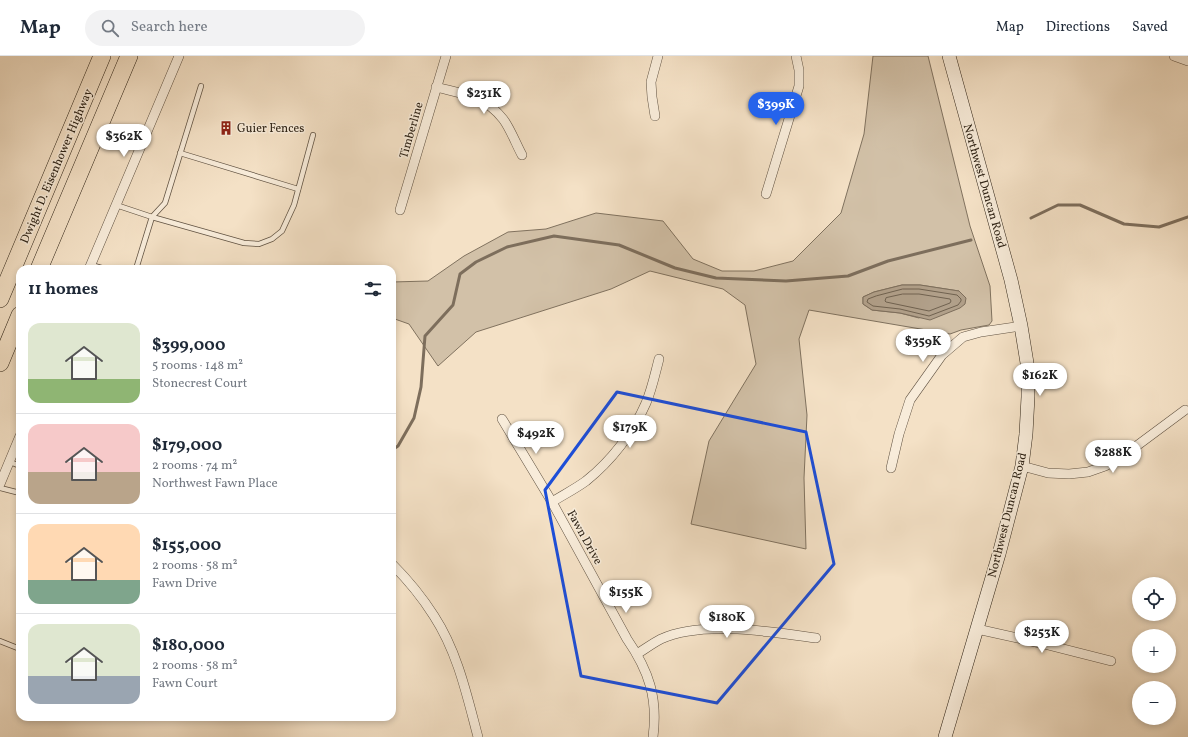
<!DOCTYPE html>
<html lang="en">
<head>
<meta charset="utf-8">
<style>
  :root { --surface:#fff; --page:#f2f2f3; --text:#1f2937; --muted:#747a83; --line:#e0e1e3; --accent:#2563eb }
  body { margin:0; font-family:Vollkorn,serif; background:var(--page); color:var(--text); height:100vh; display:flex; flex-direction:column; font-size:15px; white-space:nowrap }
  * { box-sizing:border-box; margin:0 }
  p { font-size:13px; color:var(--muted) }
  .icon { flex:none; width:22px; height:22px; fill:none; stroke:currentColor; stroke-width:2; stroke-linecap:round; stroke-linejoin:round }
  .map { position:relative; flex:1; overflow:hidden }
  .panel { position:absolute; left:16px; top:209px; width:380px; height:456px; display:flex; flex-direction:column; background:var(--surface); border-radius:12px; box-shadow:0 2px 6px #0003 }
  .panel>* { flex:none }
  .controls { position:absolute; left:1132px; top:521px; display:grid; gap:8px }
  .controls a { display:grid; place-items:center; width:44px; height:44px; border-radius:50%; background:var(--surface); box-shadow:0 2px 6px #0003; font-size:20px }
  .price { position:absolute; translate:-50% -34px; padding:0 9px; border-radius:14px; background:#fff; color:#222; font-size:13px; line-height:26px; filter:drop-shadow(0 1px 2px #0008) }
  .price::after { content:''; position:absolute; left:50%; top:24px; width:12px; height:9px; margin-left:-6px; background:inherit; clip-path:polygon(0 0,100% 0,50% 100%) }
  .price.selected { background:var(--accent); color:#fff }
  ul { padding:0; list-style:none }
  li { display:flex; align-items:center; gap:12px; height:100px; padding:0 12px }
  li+li { border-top:1px solid var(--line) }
  li span { display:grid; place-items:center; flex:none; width:112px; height:80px; border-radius:12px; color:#555 }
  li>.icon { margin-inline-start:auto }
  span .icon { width:48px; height:48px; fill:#fffc; stroke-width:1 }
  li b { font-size:17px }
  h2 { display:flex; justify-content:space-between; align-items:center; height:48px; padding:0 12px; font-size:17px }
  header { display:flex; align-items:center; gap:24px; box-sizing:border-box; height:56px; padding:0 20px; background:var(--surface); border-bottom:1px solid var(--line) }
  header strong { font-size:19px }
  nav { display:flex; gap:22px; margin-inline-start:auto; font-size:14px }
  .search { width:280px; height:36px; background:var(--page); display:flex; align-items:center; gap:10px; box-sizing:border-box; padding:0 14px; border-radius:22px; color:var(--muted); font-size:15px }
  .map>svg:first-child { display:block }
</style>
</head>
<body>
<header>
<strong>Map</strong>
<div class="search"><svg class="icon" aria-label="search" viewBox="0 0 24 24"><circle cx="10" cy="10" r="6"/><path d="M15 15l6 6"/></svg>Search here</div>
<nav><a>Map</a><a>Directions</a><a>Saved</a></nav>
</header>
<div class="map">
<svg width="1188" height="681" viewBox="0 0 1188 681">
  <rect width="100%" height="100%" fill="#f4e1c6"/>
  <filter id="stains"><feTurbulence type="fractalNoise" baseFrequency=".005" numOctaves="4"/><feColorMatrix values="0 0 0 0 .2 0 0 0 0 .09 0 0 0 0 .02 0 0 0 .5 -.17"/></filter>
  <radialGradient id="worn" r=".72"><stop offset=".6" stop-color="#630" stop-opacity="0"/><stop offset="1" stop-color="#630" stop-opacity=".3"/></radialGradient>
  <!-- green -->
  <path fill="#d2c1a8" stroke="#80725f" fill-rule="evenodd" d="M 873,0 L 928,0 L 970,170 L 990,230 L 992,265 L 989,269 L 961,274 L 950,278 L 809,254 L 799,283 L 807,359 L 804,422 L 806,493 L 691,468 L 709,385 L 756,308 L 745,249 L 723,233 L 650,215 L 611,233 L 476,276 L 438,310 L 409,268 L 392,262 L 392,226 L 428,225 L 464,200 L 508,176 L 546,173 L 596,157 L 663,165 L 693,203 L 722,215 L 754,215 L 793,205 L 841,157 L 864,78 ZM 902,229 L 920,229 L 959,235 L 919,262 L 900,257 L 872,254 L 863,248 L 863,241 L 874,236 Z"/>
  <!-- water -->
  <path fill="#b1a08a" stroke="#7d6e5c" d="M 902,229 L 920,229 L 959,235 L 966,242 L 965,248 L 960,252 L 930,264 L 900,257 L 872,254 L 863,248 L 863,241 L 874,236 Z"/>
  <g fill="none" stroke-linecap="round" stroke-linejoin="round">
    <!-- shore -->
    <g stroke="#706250" stroke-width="1">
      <path d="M 903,233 L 919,233 L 957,239 L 961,243 L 961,245 L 958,249 L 929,260 L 900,253 L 873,250 L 867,246 L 868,243 L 876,240 Z"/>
      <path d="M 903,238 L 919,238 L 950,243 L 951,245 L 950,247 L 929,255 L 886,246 L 885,245 L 886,242 Z"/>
    </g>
    <!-- stream -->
    <g stroke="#7d6e5c" stroke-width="3">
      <path d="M 1031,162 L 1058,149 L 1080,149 L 1124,168 L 1159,171 L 1188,161"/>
      <path d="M 392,394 L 398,390 L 414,362 L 421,331 L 425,280 L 453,249 L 460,218 L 476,206 L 507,191 L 554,180 L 619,189 L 675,212 L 716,222 L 786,225 L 848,220 L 888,205 L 971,184"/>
    </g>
    <defs>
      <g id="lane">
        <path d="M 201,30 L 165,147 L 152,161 L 244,187 L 259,188 L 272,183 L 282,175 L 294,149 L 313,79"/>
        <path d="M 180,97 L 298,133"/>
        <path d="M 116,149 L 152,161 L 136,213"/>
        <path d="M 91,209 L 105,213"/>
        <path d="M 10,406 L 20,410"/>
        <path d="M 0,432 L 20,437"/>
        <path d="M 0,585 L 20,593"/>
      </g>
      <g id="street">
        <path d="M 1174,0 L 1188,5"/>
        <path d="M 436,31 C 463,38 485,40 503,63 C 510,72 516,88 522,99"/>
        <path d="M 655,60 L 652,41 L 651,26 L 658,0"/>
        <path d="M 766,138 L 799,30 L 799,14 L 796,0"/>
        <path d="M 400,154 L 446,0"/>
        <path d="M 89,213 L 179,0"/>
        <path d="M 502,363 L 552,446 L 627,583 C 649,615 658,642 653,681"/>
        <path d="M 1022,410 L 1048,417 L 1069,418 L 1088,416 L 1105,410 L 1119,403 L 1185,354"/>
        <path d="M 891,412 L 899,378 L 910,344 L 942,299 L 963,281 L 981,276 L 1021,270"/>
        <path d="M 0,428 L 20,380"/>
        <path d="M 552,446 C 563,439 575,433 586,425 C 611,405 633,377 646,347 C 652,333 655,318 659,303"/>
        <path d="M 392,508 C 408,524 422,541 434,560 C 458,597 467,640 478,681"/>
        <path d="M 977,573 L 1040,587 L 1111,605"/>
        <path d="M 637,598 C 645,593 653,587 661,583 C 702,564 772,576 816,582"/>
      </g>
      <path id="secondary" d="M 945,681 L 999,498 L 1022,410 L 1026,378 L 1028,341 L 1028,313 L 1021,270 L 1011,224 L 949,0"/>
      <g id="highway">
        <path d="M 39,213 L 129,0"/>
        <path d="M 0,243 L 102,0"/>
        <path d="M 0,307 L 20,259"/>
      </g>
    </defs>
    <!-- lane casing -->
    <use href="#lane" stroke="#605242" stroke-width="6"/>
    <!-- street casing -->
    <use href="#street" stroke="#605242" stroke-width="10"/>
    <!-- secondary casing -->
    <use href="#secondary" stroke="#2e2316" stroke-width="14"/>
    <!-- highway casing -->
    <use href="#highway" stroke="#2e2316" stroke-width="18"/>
    <!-- lane -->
    <use href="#lane" stroke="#f8ecda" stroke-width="4.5"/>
    <!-- street -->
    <use href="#street" stroke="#f8ecda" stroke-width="9"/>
    <!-- secondary -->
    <use href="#secondary" stroke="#f8ecda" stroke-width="13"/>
    <!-- highway -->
    <use href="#highway" stroke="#f4e1c6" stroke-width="17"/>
  </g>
  <!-- marked area -->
  <path fill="none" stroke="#1d4ed8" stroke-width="3" stroke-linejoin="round" d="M 617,336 L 806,376 L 834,508 L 717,647 L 581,620 L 545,434 Z"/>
  <!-- icons -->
  <defs>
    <symbol id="building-bare" viewBox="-9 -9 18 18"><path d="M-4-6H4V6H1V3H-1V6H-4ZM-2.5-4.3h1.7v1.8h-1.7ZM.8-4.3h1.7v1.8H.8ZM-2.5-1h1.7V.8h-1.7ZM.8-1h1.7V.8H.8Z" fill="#8f2418" stroke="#f8ecda" stroke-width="2.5" paint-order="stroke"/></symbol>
  </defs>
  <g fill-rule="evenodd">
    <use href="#building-bare" x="216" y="62" width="20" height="20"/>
  </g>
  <g text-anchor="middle" stroke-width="3" stroke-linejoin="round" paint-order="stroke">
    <!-- poi labels -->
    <g font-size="12" fill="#2e2316" stroke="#f8ecda" text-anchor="start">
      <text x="237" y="76">Guier Fences</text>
    </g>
    <!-- street labels -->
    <g font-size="12" fill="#2e2316" stroke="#f8ecda">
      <text transform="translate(411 74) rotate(-74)" y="4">Timberline</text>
      <text transform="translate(56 110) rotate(-67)" y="4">Dwight D. Eisenhower Highway</text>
      <text transform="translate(985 130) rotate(74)" y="4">Northwest Duncan Road</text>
      <text transform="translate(1007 459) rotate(-76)" y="4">Northwest Duncan Road</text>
      <text transform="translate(585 481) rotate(61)" y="4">Fawn Drive</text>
    </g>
  </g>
  <rect width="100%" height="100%" filter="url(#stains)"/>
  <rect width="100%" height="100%" fill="url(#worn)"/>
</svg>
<div class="controls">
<a><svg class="icon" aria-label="locate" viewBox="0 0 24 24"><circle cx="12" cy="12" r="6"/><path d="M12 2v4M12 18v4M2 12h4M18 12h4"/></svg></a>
<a>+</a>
<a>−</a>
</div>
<b class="price" style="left:484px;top:59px">$231K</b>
<b class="price selected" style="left:776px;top:70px">$399K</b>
<b class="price" style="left:124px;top:102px">$362K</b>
<b class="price" style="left:923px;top:307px">$359K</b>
<b class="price" style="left:1040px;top:341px">$162K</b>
<b class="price" style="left:630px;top:393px">$179K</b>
<b class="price" style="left:536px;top:399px">$492K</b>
<b class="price" style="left:1113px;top:418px">$288K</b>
<b class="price" style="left:626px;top:558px">$155K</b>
<b class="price" style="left:727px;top:583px">$180K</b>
<b class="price" style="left:1042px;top:598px">$253K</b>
<section class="panel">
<h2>11 homes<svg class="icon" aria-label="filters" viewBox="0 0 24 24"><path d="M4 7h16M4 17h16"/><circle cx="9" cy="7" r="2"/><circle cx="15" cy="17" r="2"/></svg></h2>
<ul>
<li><span style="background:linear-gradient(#dfe7d0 70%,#8fb573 0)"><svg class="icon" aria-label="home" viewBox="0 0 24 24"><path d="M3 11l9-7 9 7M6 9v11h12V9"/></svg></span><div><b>$399,000</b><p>5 rooms · 148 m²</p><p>Stonecrest Court</p></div></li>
<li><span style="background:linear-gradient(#f6c9c9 60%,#b9a48a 0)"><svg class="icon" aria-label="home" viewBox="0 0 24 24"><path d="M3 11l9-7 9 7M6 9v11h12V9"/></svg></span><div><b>$179,000</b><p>2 rooms · 74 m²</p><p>Northwest Fawn Place</p></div></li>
<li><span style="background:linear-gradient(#ffd9b3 70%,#7fa58c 0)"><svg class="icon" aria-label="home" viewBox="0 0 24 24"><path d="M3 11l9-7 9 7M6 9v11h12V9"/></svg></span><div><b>$155,000</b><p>2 rooms · 58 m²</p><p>Fawn Drive</p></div></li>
<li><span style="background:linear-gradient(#dfe7d0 65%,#9aa5b1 0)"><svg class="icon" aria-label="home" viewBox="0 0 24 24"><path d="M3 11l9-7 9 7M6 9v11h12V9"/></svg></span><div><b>$180,000</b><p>2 rooms · 58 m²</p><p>Fawn Court</p></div></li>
</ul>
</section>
</div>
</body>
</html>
